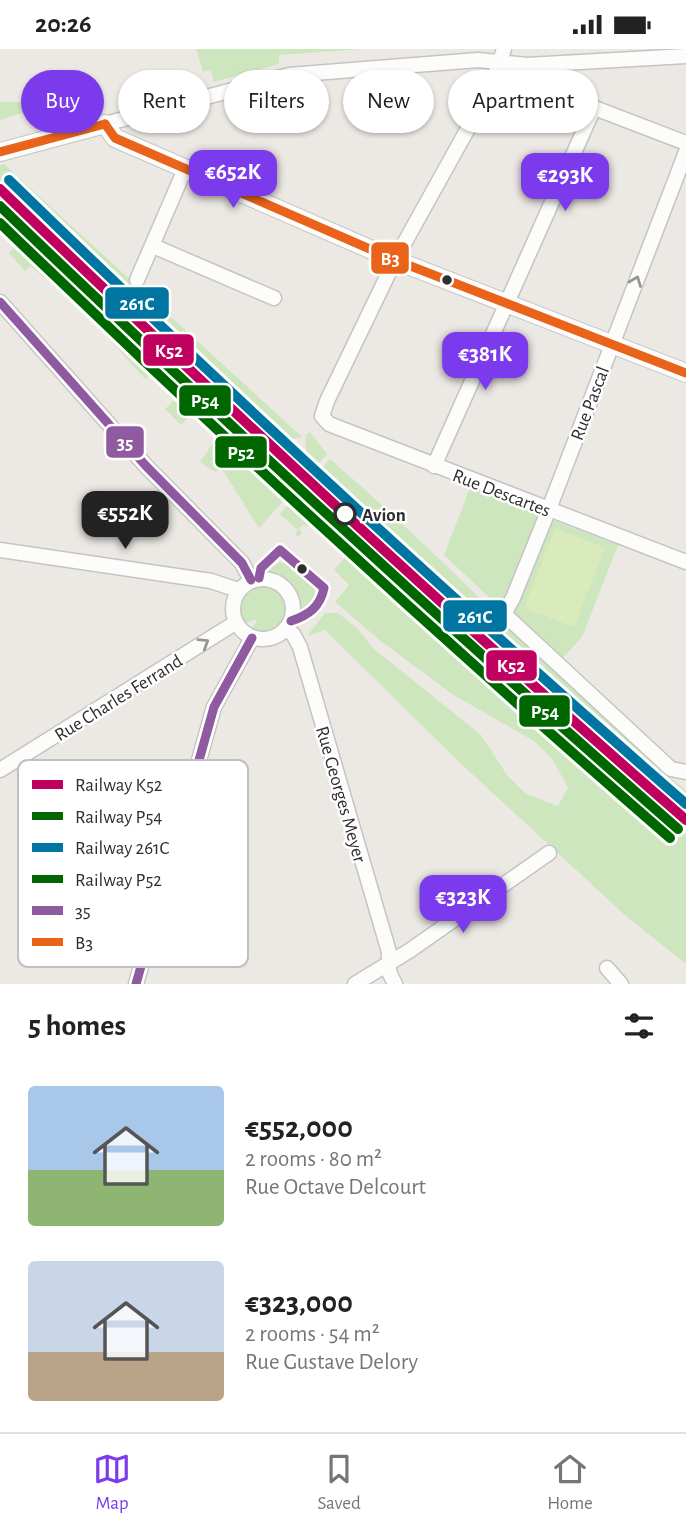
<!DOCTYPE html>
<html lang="en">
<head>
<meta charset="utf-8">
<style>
  :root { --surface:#fff; --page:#f6f6f6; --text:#222; --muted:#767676; --line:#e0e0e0; --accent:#7c3aed }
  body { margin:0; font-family:"Alegreya Sans",sans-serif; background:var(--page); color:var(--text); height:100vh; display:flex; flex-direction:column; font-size:26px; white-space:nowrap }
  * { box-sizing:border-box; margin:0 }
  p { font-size:23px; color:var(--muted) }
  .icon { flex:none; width:38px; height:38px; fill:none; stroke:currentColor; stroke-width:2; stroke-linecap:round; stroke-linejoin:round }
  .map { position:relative; height:935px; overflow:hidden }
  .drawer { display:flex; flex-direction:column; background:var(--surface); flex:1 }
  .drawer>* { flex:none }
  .guide { position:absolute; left:21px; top:21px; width:644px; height:63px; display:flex; gap:14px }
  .price { position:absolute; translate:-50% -60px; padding:0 16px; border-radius:14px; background:var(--accent); color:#fff; font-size:23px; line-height:46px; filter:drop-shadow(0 2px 4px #0008) }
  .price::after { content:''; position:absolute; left:50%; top:42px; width:21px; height:16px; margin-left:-10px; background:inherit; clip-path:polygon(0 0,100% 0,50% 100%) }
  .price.selected { background:#222; color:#fff }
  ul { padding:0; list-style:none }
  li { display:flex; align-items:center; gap:21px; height:175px; padding:0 28px }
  li span { display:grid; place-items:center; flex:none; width:196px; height:140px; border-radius:7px; color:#555 }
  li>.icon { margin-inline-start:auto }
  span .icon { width:84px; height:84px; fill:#fffc; stroke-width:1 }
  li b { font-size:30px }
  h2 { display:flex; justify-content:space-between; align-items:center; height:84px; padding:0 28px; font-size:30px }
  .tag { padding:0 24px; border-radius:32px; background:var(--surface); box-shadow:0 2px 5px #0004; font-size:24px; line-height:63px }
  .tag.selected { background:var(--accent); color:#fff }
  .status { display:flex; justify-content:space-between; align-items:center; height:49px; padding:0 35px; background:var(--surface); direction:ltr }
  .status svg { height:19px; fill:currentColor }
  .menu { display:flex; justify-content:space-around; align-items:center; height:98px; border-top:2px solid var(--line); background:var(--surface); font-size:19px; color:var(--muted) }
  .menu a { display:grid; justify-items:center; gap:4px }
  .menu .selected { color:var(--accent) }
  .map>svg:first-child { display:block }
</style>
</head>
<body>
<div class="status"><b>20:26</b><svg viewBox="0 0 49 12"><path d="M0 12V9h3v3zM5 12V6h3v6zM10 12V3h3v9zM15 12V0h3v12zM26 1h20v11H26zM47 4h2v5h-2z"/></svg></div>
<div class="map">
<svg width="686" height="935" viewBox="0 0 686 935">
  <rect width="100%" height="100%" fill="#ece8e4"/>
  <!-- green -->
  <g fill="#cee6be">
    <path d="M 196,0 L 363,0 L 279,6 L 279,15 L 214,33 L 211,21 L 203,23 Z"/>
    <path d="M 0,53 L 22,53 L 25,63 L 0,71 Z"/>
    <path d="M 4,115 L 302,388 L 279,393 L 172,293 L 167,295 L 0,132 L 0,116 Z"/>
    <path d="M 0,165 L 160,309 L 158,312 L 275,421 L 269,430 L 288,447 L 259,479 L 222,420 L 215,423 L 200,413 L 216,390 L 193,364 L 181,376 L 165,360 L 176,349 L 151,325 L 145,330 L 95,274 L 31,217 L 25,222 L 9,204 L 18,195 L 5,181 L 0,185 Z"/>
    <path d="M 310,383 L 327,405 L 314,420 C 306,412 305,397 306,386 Z"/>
    <path d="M 330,410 C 453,516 563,637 686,742 L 686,767 L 426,535 L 428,532 L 352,461 L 353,459 L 318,424 Z"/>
    <path d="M 470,439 L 539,465 L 505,552 L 502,554 L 492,551 L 444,506 Z"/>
    <path d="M 292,451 L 314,470 L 307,478 L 303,475 L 299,480 L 302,484 L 298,488 L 295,485 L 298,481 L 280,465 Z"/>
    <path d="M 549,470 L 618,496 L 582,588 L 560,612 L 513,565 Z"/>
    <path d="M 350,503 L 379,530 L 386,523 L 418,552 L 421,549 L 686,786 L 686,915 L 627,868 L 457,711 L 325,581 L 307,587 L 325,564 L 338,564 L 357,579 L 374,600 L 481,686 L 507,726 L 526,745 L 558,757 L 568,739 L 553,711 L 534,692 L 452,645 L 382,593 L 335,553 L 349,536 L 334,521 Z"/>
    <path d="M 280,513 L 288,515 L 314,538 C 317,551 310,557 302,565 C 299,542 293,525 265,523 Z"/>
    <path d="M 264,536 C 305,543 287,599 250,581 L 257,573 L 255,570 L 244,575 C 234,557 244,538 264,536 Z"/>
  </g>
  <!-- pitch -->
  <path fill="#d9eabb" d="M 555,479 L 605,499 L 574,578 L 524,559 Z"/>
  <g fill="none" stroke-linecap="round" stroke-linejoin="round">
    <defs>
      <g id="minor">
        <path d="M 504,0 L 491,38 L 395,211 L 327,352 L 322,367 L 329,375 L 686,513"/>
        <path d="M 501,13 L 519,30 L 686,94"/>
        <path d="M 105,75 L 289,26 L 478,11 L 527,16 L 686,7"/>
        <path d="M 686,103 L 549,460 L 513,549 L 504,565 L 671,720 L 686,723"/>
        <path d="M 153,197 L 274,249"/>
        <path d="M 137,231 L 185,120"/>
        <path d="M 0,253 L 146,417 L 242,514 L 251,531"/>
        <path d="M 434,417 L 594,59"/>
        <path d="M 0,501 L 211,532 L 238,541"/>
        <circle cx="263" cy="560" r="30"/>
        <path d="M 285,580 L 293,585 L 300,598 L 389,903 L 389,923 L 395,935"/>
        <path d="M 0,721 L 235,574"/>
        <path d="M 607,919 L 621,935"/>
        <path d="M 136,935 L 214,658 L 252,589"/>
        <path d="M 355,935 L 409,902 L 549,804"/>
      </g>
      <path id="tertiary" d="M 0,103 L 105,75 L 115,89 L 395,211 L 686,324"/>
    </defs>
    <!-- minor casing -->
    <use href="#minor" stroke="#c5c4c5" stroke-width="17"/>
    <!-- tertiary casing -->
    <use href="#tertiary" stroke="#c5c4c5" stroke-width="20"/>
    <!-- minor -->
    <use href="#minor" stroke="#fcfcfb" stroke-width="14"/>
    <!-- tertiary -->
    <use href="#tertiary" stroke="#fcfcfb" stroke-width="18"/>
    <defs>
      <g id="bus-1">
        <path d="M 0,253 L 146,417 L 242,514 L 251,531"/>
        <path d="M 259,529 L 261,519 L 280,501 L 324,539 C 320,558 309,566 291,572"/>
        <path d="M 136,935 L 214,658 L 252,589"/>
      </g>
      <g id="bus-2">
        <path d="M 105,75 L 115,89 L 395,211 L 686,324"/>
        <path d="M 0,103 L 105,75"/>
      </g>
    </defs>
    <!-- bus-1 casing -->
    <use href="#bus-1" stroke="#fff" stroke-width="14"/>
    <!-- bus-2 casing -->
    <use href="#bus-2" stroke="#fff" stroke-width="14"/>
    <!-- bus-1 -->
    <use href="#bus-1" stroke="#8f5aa0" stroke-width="9"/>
    <!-- bus-2 -->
    <use href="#bus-2" stroke="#e9631b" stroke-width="9"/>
    <defs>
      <path id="rail-1" d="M 0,140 C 224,356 452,567 686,771"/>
      <path id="rail-2" d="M 0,157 C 221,370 447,578 678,780"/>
      <path id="rail-3" d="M 9,131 C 229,345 455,553 686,755"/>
      <path id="rail-4" d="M 0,174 C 218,385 441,590 670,789"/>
    </defs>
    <!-- rail-1 casing -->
    <use href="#rail-1" stroke="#fff" stroke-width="16"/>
    <!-- rail-2 casing -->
    <use href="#rail-2" stroke="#fff" stroke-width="16"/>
    <!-- rail-3 casing -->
    <use href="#rail-3" stroke="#fff" stroke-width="16"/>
    <!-- rail-4 casing -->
    <use href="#rail-4" stroke="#fff" stroke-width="16"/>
    <!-- rail-1 -->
    <use href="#rail-1" stroke="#bf005f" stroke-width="10"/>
    <!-- rail-2 -->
    <use href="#rail-2" stroke="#060" stroke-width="10"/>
    <!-- rail-3 -->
    <use href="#rail-3" stroke="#0075a1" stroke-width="10"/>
    <!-- rail-4 -->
    <use href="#rail-4" stroke="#060" stroke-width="10"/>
  </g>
  <!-- one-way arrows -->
  <defs><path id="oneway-chevron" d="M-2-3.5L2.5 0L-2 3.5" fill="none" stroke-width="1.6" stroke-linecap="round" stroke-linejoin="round" transform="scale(1.75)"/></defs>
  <g stroke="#959594">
    <use href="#oneway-chevron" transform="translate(636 232) rotate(-69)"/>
    <use href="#oneway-chevron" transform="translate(204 594) rotate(-32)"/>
  </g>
  <!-- markers -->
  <g fill="#2e2e2e" stroke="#fff" stroke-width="2.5">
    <circle cx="447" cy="231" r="6"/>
    <circle cx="302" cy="520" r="6"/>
  </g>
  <circle fill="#fff" stroke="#2e2e2e" stroke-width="3.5" cx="345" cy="465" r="10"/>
  <g text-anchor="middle" stroke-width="5" stroke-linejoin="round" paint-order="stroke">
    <!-- street labels -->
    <g font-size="19" fill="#2e2e2e" stroke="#fff">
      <text transform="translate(589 354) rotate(-69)" y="7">Rue Pascal</text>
      <text transform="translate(502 443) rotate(21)" y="7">Rue Descartes</text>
      <text transform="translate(118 648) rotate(-32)" y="7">Rue Charles Ferrand</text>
      <text transform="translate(342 745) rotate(74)" y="7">Rue Georges Meyer</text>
    </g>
    <!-- stop labels -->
    <g font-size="19" font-weight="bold" fill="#2e2e2e" stroke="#fff" text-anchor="start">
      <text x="362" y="472">Avion</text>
    </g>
  </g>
  <!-- legend -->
  <rect x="18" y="711" width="230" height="207" rx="10" fill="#fff" stroke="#c0c0c0" stroke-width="2"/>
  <rect x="32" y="731" width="31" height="9" fill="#bf005f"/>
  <rect x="32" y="763" width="31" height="8" fill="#060"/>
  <rect x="32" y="794" width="31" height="9" fill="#0075a1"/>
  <rect x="32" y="826" width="31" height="8" fill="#060"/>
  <rect x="32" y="857" width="31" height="9" fill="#8f5aa0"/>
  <rect x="32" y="889" width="31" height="8" fill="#e9631b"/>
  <g font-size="19" fill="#2e2e2e">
    <text x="75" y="742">Railway K52</text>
    <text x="75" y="774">Railway P54</text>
    <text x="75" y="805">Railway 261C</text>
    <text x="75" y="837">Railway P52</text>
    <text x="75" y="868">35</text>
    <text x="75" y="900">B3</text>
  </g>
  <g stroke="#fff" stroke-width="2.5">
    <rect x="370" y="192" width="40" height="34" rx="7" fill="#e9631b"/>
    <rect x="104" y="237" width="66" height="34" rx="7" fill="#0075a1"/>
    <rect x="142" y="284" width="53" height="34" rx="7" fill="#bf005f"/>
    <rect x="178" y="335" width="54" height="33" rx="7" fill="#060"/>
    <rect x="105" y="376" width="40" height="34" rx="7" fill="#8f5aa0"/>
    <rect x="214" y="386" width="54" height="34" rx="7" fill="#060"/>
    <rect x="442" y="550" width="66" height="34" rx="7" fill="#0075a1"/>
    <rect x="485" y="600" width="53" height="33" rx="7" fill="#bf005f"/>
    <rect x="518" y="645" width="53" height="34" rx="7" fill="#060"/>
  </g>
  <g font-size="19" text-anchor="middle" font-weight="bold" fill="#fff">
    <text x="390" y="216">B3</text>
    <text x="137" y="261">261C</text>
    <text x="169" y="308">K52</text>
    <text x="205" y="358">P54</text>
    <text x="125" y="400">35</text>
    <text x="241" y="410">P52</text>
    <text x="475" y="574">261C</text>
    <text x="511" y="623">K52</text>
    <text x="545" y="669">P54</text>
  </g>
</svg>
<b class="price" style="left:233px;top:161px">€652K</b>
<b class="price" style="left:565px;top:164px">€293K</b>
<b class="price" style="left:485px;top:343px">€381K</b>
<b class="price selected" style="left:125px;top:502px">€552K</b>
<b class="price" style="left:463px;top:886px">€323K</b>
<div class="guide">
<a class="tag selected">Buy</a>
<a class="tag">Rent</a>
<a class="tag">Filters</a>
<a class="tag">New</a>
<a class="tag">Apartment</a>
</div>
</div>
<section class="drawer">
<h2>5 homes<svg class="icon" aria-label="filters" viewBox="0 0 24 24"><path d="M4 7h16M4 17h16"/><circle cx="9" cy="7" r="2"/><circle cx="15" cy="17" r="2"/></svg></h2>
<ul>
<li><span style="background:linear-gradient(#a9c7e8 60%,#8fb573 0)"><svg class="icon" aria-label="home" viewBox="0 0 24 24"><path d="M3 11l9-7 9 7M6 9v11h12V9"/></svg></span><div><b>€552,000</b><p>2 rooms · 80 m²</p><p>Rue Octave Delcourt</p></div></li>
<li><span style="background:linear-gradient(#c9d6e8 65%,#b9a48a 0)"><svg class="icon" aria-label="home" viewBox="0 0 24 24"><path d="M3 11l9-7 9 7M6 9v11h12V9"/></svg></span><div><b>€323,000</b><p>2 rooms · 54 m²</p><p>Rue Gustave Delory</p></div></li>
</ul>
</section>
<nav class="menu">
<a class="selected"><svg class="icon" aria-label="map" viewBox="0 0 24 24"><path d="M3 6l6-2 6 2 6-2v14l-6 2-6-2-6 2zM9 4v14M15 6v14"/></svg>Map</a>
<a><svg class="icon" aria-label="saved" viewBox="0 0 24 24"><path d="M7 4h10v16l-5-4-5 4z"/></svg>Saved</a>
<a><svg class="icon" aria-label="home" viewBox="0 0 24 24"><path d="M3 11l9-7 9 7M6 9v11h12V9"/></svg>Home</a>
</nav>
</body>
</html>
